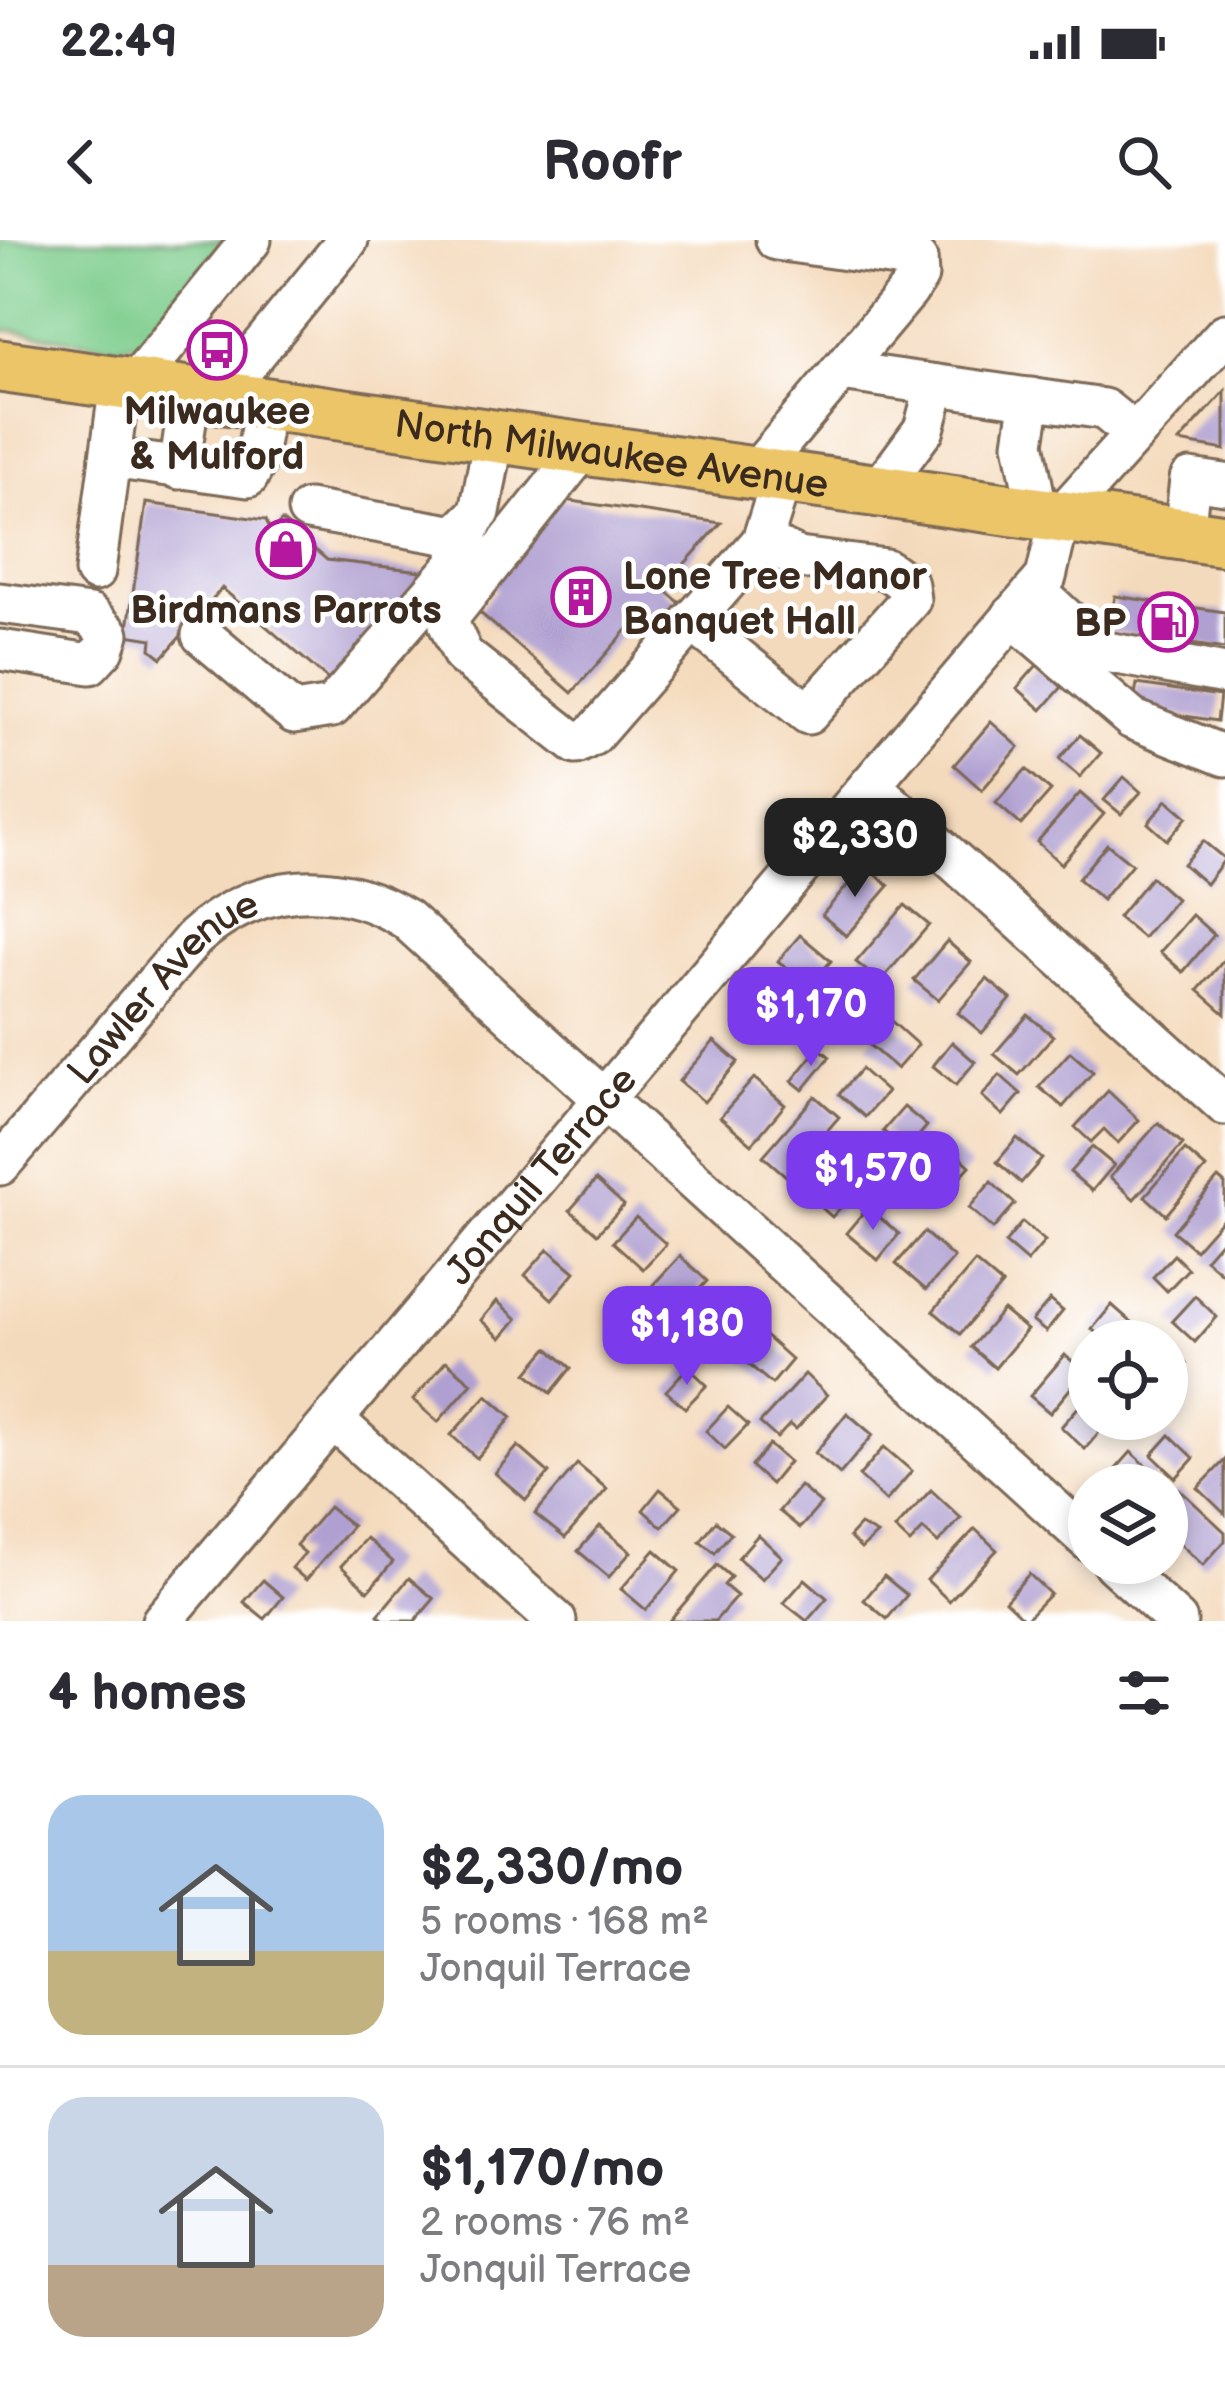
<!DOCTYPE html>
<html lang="en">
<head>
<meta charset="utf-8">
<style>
  :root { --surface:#fff; --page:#f7f7f7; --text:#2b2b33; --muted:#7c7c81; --line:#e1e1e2; --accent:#7c3aed }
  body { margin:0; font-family:"Balsamiq Sans",sans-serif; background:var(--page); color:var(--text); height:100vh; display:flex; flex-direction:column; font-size:45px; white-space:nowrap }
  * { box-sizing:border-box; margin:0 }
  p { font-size:39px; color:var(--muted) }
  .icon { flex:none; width:66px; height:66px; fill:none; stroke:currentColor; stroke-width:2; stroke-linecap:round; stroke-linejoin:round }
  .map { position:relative; height:1381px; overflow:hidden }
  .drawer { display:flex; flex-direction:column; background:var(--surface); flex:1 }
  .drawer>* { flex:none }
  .tools { position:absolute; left:1068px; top:1080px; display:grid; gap:24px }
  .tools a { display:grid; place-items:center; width:120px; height:120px; border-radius:50%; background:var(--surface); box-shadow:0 6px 18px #0003; font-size:60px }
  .price { position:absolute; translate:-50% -102px; padding:0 27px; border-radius:24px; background:var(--accent); color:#fff; font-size:39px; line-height:78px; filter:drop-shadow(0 3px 6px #0008) }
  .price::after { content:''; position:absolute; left:50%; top:72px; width:36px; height:27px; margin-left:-18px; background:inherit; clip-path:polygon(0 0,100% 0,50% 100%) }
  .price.current { background:#222; color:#fff }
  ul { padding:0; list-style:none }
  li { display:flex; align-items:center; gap:36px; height:300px; padding:0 48px }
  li+li { border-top:3px solid var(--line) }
  li span { display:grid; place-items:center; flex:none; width:336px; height:240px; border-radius:36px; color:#555 }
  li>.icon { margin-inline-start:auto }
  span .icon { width:144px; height:144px; fill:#fffc; stroke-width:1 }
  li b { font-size:51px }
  h2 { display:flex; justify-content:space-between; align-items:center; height:144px; padding:0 48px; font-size:51px }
  .status { display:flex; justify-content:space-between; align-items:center; height:84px; padding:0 60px; background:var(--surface); direction:ltr }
  .status svg { height:33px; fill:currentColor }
  header { display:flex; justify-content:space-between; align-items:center; height:156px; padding:0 48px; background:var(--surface); font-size:54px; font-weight:600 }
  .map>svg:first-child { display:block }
</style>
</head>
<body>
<div class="status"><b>22:49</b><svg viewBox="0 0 49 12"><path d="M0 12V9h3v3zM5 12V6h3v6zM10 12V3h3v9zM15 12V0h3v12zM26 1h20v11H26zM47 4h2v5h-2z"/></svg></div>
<header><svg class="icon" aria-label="back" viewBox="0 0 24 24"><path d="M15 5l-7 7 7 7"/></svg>Roofr<svg class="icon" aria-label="search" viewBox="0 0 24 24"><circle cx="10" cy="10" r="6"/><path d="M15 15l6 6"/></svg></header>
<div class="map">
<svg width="1225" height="1381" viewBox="0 0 1225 1381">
  <rect width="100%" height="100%" fill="#fff"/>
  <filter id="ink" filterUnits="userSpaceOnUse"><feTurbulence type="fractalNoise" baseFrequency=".00833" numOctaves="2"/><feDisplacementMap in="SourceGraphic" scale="24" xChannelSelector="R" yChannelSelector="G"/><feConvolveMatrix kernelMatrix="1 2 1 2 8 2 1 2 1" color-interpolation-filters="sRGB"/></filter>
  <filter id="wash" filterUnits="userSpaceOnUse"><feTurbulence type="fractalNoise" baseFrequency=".004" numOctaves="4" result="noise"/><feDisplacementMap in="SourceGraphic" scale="48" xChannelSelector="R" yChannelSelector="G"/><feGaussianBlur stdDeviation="2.7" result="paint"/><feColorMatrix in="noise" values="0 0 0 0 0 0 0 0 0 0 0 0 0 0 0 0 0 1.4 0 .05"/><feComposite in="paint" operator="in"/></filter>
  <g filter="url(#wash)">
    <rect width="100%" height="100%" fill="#f4dabc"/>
    <!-- green -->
    <path fill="#7ecd8d" stroke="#5c7c56" stroke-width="3" d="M 0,0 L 224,0 L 138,102 L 117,107 L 0,89 Z"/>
    <g id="blocks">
      <!-- building -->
      <g fill="#b0a0d1">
        <path d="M 1225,151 L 1225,210 L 1179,202 Z"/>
        <path d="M 558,259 L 721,283 L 663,348 L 681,364 L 658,392 L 639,376 L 572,453 L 478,371 L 497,349 L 487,341 Z"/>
        <path d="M 146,263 L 266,280 L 271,292 L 282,281 L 327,320 L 430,332 L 333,444 L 222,348 L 162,418 L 151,409 L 152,399 L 127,395 Z"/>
        <path d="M 1115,356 L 1225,372 L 1225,409 L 1109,392 Z"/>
        <path d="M 1037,425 L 1062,447 L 1042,470 L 1017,448 Z"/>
        <path d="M 1137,444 L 1220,456 L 1217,481 L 1133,468 Z"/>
        <path d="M 991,482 L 1019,507 L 982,550 L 954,525 Z"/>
        <path d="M 1080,495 L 1101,513 L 1080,537 L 1059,519 Z"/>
        <path d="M 1026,529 L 1051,551 L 1021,585 L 996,563 Z"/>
        <path d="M 1124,537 L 1141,552 L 1121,574 L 1104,560 Z"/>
        <path d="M 1080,553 L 1104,574 L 1061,624 L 1037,602 Z"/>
        <path d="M 1167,560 L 1187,577 L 1167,600 L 1148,583 Z"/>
        <path d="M 1203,601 L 1225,619 L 1206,644 L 1183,624 Z"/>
        <path d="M 1107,604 L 1132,624 L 1102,660 L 1078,639 Z"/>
        <path d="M 865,625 L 889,646 L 846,696 L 822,675 Z"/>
        <path d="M 1151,637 L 1176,659 L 1143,698 L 1118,677 Z"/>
        <path d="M 905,665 L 929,685 L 880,742 L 856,722 Z"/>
        <path d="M 1192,675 L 1214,695 L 1183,732 L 1160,712 Z"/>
        <path d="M 800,695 L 831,721 L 808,747 L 778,721 Z"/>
        <path d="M 947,701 L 971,722 L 938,760 L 914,740 Z"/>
        <path d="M 1225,719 L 1225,774 L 1198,750 Z"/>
        <path d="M 987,739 L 1011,759 L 982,793 L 958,773 Z"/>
        <path d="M 766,740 L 790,762 L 769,785 L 745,763 Z"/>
        <path d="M 844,746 L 875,771 L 857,793 L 826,768 Z"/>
        <path d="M 1028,775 L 1053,796 L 1019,835 L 994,814 Z"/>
        <path d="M 889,779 L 918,805 L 897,829 L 868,804 Z"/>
        <path d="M 714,801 L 738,822 L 704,862 L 679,841 Z"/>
        <path d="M 952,802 L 975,822 L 956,845 L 933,826 Z"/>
        <path d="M 819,808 L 830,817 L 803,850 L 792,841 Z"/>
        <path d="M 1070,812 L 1093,832 L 1063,867 L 1039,847 Z"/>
        <path d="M 861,829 L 887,852 L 865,877 L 839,854 Z"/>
        <path d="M 1000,835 L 1021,854 L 1003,875 L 982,856 Z"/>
        <path d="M 754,838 L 785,865 L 752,904 L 720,877 Z"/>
        <path d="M 1108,851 L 1139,880 L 1118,903 L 1104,889 L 1091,902 L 1075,887 Z"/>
        <path d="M 815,856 L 839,877 L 787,937 L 763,916 Z"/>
        <path d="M 904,867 L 927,886 L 906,911 L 883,891 Z"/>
        <path d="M 1158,883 L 1183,904 L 1134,959 L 1110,937 Z"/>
        <path d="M 940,898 L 970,926 L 948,950 L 918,923 Z"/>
        <path d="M 1017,898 L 1042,919 L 1021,943 L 997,922 Z"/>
        <path d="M 1092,907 L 1114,925 L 1092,951 L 1070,932 Z"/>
        <path d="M 1185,910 L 1206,928 L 1166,975 L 1145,956 Z"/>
        <path d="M 841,916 L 867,938 L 832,977 L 807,955 Z"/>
        <path d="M 1218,938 L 1225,944 L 1225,976 L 1195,1010 L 1173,991 Z"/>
        <path d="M 596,940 L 624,965 L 597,994 L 570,970 Z"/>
        <path d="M 991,942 L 1015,964 L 993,989 L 969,968 Z"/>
        <path d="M 868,967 L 899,994 L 878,1020 L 846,993 Z"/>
        <path d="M 636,977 L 666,1004 L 643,1029 L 613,1002 Z"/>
        <path d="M 1022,982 L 1045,1001 L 1027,1022 L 1005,1003 Z"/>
        <path d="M 924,992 L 954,1018 L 926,1050 L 896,1024 Z"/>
        <path d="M 1225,996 L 1225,1036 L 1205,1019 Z"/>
        <path d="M 548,1009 L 575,1032 L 552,1059 L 525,1035 Z"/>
        <path d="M 1174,1015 L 1188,1029 L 1167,1051 L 1153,1037 Z"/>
        <path d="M 680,1016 L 707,1041 L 680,1070 L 653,1045 Z"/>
        <path d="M 975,1022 L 1002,1045 L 960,1094 L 933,1071 Z"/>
        <path d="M 724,1056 L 746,1078 L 717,1107 L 695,1085 Z"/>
        <path d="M 1195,1056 L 1217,1077 L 1195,1102 L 1172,1081 Z"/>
        <path d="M 1050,1060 L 1063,1071 L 1046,1092 L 1032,1081 Z"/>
        <path d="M 497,1061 L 517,1079 L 501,1098 L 481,1080 Z"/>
        <path d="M 1112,1065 L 1137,1087 L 1124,1101 L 1105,1101 L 1092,1089 Z"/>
        <path d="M 1003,1070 L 1027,1090 L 995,1128 L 971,1107 Z"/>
        <path d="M 762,1093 L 792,1120 L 772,1144 L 741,1118 Z"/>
        <path d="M 1167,1107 L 1186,1124 L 1167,1146 Z"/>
        <path d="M 548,1108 L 571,1128 L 551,1153 L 527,1133 Z"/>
        <path d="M 1065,1115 L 1084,1132 L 1050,1173 L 1030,1156 Z"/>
        <path d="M 446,1121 L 472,1143 L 438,1182 L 413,1160 Z"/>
        <path d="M 688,1127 L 707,1145 L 685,1168 L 666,1151 Z"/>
        <path d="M 805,1134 L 827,1155 L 796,1189 L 790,1184 L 777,1198 L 760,1183 Z"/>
        <path d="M 487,1155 L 512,1177 L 477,1218 L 451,1195 Z"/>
        <path d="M 1089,1155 L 1089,1179 L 1110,1179 L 1085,1209 L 1061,1187 Z"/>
        <path d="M 728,1167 L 748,1185 L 725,1209 L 706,1191 Z"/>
        <path d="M 847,1173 L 873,1195 L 840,1234 L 815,1213 Z"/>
        <path d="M 1170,1195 L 1194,1218 L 1176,1238 L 1152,1215 Z"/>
        <path d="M 769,1205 L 789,1222 L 771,1244 L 751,1226 Z"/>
        <path d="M 518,1206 L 549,1233 L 526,1260 L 495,1233 Z"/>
        <path d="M 884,1207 L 912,1231 L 886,1261 L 859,1236 Z"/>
        <path d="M 1131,1212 L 1157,1235 L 1148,1245 L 1114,1245 L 1107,1239 Z"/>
        <path d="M 1225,1220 L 1225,1274 L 1198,1248 Z"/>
        <path d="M 577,1224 L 607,1249 L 565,1298 L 535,1274 Z"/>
        <path d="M 800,1246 L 821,1264 L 800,1288 L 779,1271 Z"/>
        <path d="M 660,1249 L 681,1266 L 662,1287 L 643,1270 Z"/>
        <path d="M 1179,1249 L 1225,1292 L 1225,1301 L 1203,1325 L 1167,1292 L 1167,1263 Z"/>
        <path d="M 931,1250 L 961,1278 L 938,1303 L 923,1289 L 910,1303 L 895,1289 Z"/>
        <path d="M 329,1267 L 352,1286 L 306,1340 L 292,1328 L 305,1313 L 296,1305 Z"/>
        <path d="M 716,1281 L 731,1293 L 715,1313 L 700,1301 Z"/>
        <path d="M 860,1285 L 877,1294 L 861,1309 L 849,1297 Z"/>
        <path d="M 600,1286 L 631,1312 L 609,1337 L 578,1311 Z"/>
        <path d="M 975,1289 L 997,1310 L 949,1361 L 927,1340 Z"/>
        <path d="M 758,1295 L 782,1317 L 762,1339 L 738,1318 Z"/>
        <path d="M 366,1298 L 393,1322 L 368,1351 L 341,1326 Z"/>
        <path d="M 655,1310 L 679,1331 L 646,1370 L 621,1349 Z"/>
        <path d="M 717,1325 L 731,1337 L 724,1345 L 737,1356 L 715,1381 L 669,1381 Z"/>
        <path d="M 1029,1334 L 1050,1354 L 1025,1380 L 1005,1361 Z"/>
        <path d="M 884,1336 L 907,1355 L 887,1379 L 864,1360 Z"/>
        <path d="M 409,1338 L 434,1359 L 415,1381 L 385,1381 L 378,1375 Z"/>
        <path d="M 805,1339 L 827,1358 L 807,1381 L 784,1363 Z"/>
        <path d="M 263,1340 L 283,1357 L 265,1379 L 244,1362 Z"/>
      </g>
    </g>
  </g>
  <g filter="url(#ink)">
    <use href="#blocks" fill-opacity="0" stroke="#7c6855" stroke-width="3"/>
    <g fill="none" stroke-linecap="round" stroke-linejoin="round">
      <defs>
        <g id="minor">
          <path d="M 776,0 L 917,20"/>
          <path d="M 841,131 L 1104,169 L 1135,194"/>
          <path d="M 134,145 L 251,0"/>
          <path d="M 219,158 L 348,0"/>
          <path d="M 1031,158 L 1024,203 L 1038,274"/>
          <path d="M 583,209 L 452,373 L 449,385 L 463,415 L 576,504 L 593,495 L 762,301 L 782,238"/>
          <path d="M 110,218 L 248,237 L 255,224 L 265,164"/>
          <path d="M 179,229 L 190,154"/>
          <path d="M 755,233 L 908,51 L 918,36 L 917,20"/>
          <path d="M 878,251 L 924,189 L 936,145"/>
          <path d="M 308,270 L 456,296 L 480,272 L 494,197"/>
          <path d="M 1184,294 L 1190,239 L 1225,244"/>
          <path d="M 95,331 L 120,143"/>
          <path d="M 1035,350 L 1101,411 L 1225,434"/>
          <path d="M 0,363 L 90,375 L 109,394 L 104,409 L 90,424 L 0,410"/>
          <path d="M 1012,376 L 1132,479 L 1225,516"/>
          <path d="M 692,381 L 808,474 L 910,360 L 908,345 L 886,329 L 799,318 L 762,301"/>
          <path d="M 202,395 L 294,473 L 332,467 L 455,326 L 472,283"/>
          <path d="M 870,545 L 1225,865"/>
          <path id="s1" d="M 0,925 L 194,698 C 256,643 334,635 406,679 L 1089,1301"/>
          <path d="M 333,1179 L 556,1381"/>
          <path d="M 1113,1323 L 1177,1381"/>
          <path id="s2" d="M 162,1381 L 1046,337 L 1060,277 L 1225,94"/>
        </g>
        <g id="major">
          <path id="s3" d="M 0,126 L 1225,300"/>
        </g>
      </defs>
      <!-- minor casing -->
      <use href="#minor" stroke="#7c6855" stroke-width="45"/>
      <!-- major casing -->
      <use href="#major" stroke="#7c6855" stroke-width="57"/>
      <!-- minor -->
      <use href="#minor" stroke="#fff" stroke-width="39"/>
      <!-- major -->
      <use href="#major" stroke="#ecc569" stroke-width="51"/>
    </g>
  </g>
  <!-- icons -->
  <defs>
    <symbol id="bus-ring" viewBox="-11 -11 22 22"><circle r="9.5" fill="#fff" stroke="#b5179e" stroke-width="1.5"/><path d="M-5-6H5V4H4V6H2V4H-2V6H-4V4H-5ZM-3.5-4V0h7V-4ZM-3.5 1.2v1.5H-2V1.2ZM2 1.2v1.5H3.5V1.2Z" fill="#b5179e"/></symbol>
    <symbol id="shop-ring" viewBox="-11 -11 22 22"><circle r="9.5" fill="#fff" stroke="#b5179e" stroke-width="1.5"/><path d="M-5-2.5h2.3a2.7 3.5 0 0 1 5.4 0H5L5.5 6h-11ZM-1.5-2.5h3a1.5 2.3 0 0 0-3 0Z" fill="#b5179e"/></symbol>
    <symbol id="building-ring" viewBox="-11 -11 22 22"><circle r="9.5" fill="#fff" stroke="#b5179e" stroke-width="1.5"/><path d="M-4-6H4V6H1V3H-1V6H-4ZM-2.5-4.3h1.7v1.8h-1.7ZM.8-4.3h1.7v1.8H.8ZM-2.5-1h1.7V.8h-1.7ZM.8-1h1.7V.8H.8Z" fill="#b5179e"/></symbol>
    <symbol id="fuel-ring" viewBox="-11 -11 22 22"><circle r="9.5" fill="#fff" stroke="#b5179e" stroke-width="1.5"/><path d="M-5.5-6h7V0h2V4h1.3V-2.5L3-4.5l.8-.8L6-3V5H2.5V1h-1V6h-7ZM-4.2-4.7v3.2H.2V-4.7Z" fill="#b5179e"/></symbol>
  </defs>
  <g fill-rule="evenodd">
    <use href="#bus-ring" x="184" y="77" width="66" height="66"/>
    <use href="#shop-ring" x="253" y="276" width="66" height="66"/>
    <use href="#building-ring" x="548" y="324" width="66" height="66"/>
    <use href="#fuel-ring" x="1135" y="349" width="66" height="66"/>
  </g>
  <g text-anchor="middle" stroke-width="9" stroke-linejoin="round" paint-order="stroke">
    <!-- poi labels -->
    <g font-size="39" font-weight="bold" fill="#3b2a1e" stroke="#fff">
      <text x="217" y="184">Milwaukee<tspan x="217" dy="45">&amp; Mulford</tspan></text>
      <text x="623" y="349" text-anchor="start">Lone Tree Manor<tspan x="623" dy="45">Banquet Hall</tspan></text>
      <text x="286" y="383">Birdmans Parrots</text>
      <text x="1126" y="396" text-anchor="end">BP</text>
    </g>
    <!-- street labels -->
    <g font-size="39" fill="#3b2a1e" stroke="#fff">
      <text dy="14" stroke="none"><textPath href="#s3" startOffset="618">North Milwaukee Avenue</textPath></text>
      <text dy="14" stroke="none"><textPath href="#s1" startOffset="243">Lawler Avenue</textPath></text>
      <text dy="14" stroke="none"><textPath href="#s2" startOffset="585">Jonquil Terrace</textPath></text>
    </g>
  </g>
</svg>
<div class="tools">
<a><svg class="icon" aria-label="locate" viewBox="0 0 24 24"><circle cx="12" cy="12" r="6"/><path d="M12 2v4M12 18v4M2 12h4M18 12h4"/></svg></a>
<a><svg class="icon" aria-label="layers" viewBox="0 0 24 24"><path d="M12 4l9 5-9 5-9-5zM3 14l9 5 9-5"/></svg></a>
</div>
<b class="price current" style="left:855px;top:660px">$2,330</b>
<b class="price" style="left:811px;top:829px">$1,170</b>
<b class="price" style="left:873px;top:993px">$1,570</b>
<b class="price" style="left:687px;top:1148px">$1,180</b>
</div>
<section class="drawer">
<h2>4 homes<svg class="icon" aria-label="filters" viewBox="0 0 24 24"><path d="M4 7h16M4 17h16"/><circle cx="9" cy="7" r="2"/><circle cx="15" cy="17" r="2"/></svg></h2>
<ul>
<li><span style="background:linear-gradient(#a9c7e8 65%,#c2b280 0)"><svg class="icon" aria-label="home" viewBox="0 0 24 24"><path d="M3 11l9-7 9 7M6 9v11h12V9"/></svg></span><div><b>$2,330/mo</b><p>5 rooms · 168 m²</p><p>Jonquil Terrace</p></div></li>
<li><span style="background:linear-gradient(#c9d6e8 70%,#b9a48a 0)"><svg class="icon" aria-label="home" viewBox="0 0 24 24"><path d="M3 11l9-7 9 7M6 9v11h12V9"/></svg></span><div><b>$1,170/mo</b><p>2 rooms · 76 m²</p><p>Jonquil Terrace</p></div></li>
</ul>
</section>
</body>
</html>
